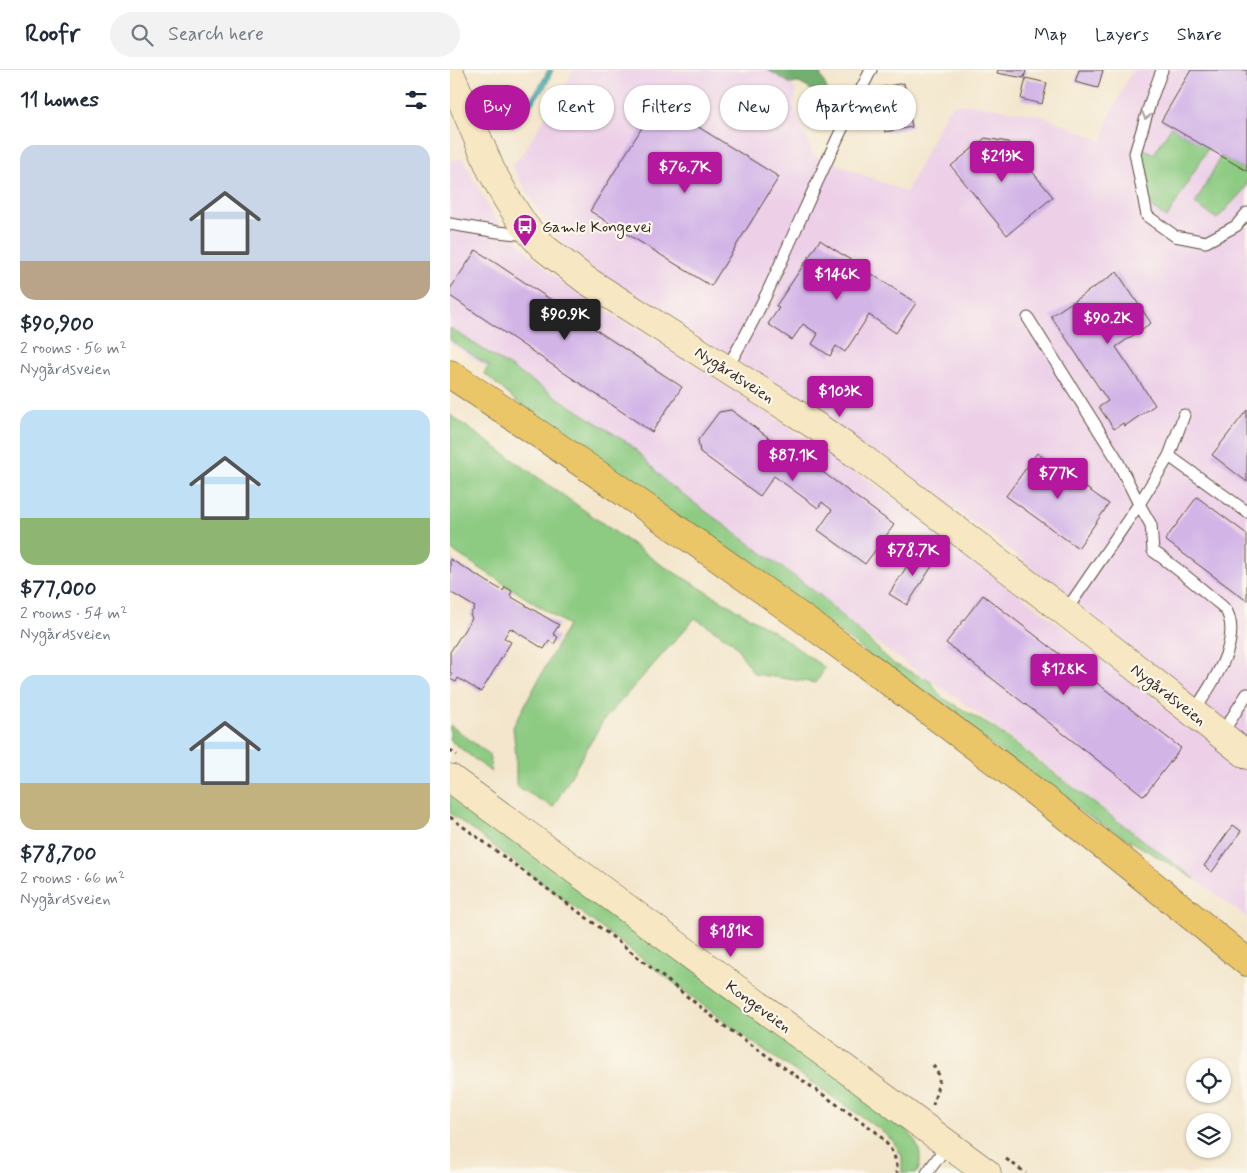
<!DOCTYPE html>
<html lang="en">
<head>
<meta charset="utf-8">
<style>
  :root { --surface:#fff; --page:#f2f2f3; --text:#1f2937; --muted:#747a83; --line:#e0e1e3; --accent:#b5179e }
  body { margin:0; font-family:Mynerve,sans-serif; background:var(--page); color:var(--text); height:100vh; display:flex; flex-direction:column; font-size:19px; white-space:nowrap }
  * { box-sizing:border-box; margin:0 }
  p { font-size:16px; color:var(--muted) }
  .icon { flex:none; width:28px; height:28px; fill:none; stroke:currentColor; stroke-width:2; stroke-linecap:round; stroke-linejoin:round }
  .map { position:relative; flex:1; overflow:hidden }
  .drawer { display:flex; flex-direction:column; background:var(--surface); width:450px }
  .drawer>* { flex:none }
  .banner { position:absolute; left:15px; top:15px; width:475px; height:45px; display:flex; gap:10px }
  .controls { position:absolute; left:736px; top:988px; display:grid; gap:10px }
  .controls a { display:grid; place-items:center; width:45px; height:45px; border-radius:50%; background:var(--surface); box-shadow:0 1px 4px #0004; font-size:25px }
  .price { position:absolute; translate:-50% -42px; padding:0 11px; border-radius:5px; background:var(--accent); color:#fff; font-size:16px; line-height:32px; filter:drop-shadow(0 1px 2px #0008) }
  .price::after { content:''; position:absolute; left:50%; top:30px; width:15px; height:11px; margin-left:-8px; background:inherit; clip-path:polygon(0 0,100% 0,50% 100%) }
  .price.on { background:#222; color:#fff }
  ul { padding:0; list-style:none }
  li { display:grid; align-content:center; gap:10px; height:265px; padding:0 20px }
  li span { display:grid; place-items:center; height:155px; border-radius:15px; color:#555 }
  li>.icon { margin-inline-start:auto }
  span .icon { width:90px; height:90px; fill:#fffc; stroke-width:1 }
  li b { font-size:21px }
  h2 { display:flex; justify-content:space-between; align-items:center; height:60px; padding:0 20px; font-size:21px }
  .tag { padding:0 18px; border-radius:22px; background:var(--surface); box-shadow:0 1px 4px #0004; font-size:18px; line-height:45px }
  .tag.on { background:var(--accent); color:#fff }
  header { display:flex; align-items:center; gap:30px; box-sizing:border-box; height:70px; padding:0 25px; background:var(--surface); border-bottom:1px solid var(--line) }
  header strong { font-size:24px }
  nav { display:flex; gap:28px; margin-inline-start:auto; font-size:18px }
  .search { width:350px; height:45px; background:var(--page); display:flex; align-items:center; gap:12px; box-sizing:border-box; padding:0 18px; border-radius:28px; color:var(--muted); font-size:19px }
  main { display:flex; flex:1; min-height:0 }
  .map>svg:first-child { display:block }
</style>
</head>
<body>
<header>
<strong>Roofr</strong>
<div class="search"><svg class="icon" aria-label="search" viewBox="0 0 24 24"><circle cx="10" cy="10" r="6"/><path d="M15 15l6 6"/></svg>Search here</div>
<nav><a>Map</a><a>Layers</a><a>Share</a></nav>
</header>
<main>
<section class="drawer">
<h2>11 homes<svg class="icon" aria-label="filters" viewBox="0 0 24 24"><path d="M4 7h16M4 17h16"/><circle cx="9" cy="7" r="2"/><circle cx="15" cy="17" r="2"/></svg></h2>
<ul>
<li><span style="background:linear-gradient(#c9d6e8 75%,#b9a48a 0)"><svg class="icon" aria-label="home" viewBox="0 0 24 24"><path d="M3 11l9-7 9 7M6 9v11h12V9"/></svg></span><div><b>$90,900</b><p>2 rooms · 56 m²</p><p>Nygårdsveien</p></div></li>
<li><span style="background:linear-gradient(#bfe0f5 70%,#8fb573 0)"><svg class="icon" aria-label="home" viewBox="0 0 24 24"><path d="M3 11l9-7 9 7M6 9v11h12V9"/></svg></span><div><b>$77,000</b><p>2 rooms · 54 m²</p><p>Nygårdsveien</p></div></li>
<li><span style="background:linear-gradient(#bfe0f5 70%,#c2b280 0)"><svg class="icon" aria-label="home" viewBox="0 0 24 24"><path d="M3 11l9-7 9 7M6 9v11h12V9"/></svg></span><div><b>$78,700</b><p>2 rooms · 66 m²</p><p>Nygårdsveien</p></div></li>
</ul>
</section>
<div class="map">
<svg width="797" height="1103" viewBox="0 0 797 1103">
  <rect width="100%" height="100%" fill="#fbf7ec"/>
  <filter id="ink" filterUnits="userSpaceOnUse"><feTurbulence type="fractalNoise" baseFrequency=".02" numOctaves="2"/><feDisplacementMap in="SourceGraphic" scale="10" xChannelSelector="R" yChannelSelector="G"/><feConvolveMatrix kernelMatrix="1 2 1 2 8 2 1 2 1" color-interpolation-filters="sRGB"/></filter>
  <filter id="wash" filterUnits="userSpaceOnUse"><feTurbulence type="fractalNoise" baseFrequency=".0096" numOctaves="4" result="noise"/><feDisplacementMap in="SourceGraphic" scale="20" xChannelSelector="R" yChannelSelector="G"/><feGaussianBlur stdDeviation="1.12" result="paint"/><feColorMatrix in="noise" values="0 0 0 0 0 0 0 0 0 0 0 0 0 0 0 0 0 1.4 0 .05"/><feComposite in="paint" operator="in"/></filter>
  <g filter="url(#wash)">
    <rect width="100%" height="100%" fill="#f3e6cc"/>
    <!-- built -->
    <g fill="#edd0e8">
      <path d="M 124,0 L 318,0 L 341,14 L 346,21 L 344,35 L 351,56 L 364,85 L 456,122 L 497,41 L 504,35 L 520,34 L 590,45 L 653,71 L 657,52 L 682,0 L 797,0 L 797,673 L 544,467 L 367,345 L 140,197 L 117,179 L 90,144 L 62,95 L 75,80 Z"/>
      <path d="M 13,88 L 42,145 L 80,184 L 116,216 L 259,304 L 431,419 L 797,698 L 797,847 L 745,809 L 521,638 L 337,511 L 177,394 L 0,273 L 0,91 Z"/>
    </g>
    <!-- green -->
    <g fill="#8dcb82" stroke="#647a50">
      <path d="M 721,57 L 758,78 L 717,148 L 702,138 L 691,91 L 692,78 L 704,84 Z"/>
      <path d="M 771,86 L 797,101 L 797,114 L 792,122 L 767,149 L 745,134 Z"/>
      <path d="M 0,258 L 181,375 L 217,413 L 371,526 L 444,594 L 480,611 L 491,627 L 544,658 L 745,809 L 631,742 L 398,569 L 66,331 L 34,303 L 39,296 L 0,270 Z"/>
      <path d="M 0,345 L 210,494 L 326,563 L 375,598 L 366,613 L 304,604 L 284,573 L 245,548 L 153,651 L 103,737 L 66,716 L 66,686 L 63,657 L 118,555 L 0,479 Z"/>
      <path d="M 0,655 L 40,685 L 41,702 L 0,670 Z"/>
      <path d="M 0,721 L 451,1052 C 464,1068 476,1082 467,1103 L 452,1103 L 452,1086 L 443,1071 L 428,1058 L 295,967 L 0,743 Z"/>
    </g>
    <!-- forest -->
    <path fill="#72af70" stroke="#566c47" d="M 318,0 L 370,0 L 370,4 L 383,31 L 349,13 L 341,14 Z"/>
    <!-- water -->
    <path fill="#39abb2" stroke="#3a6a68" d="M 98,0 L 103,0 L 96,16 L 76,42 L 69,49 L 70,54 L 62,58 L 61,55 L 89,17 Z"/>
    <g id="blocks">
      <!-- building -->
      <g fill="#d2b4e7">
        <path d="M 548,0 L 576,0 L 574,8 L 547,3 Z"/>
        <path d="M 629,0 L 653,0 L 648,18 L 625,12 Z"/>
        <path d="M 741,0 L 797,0 L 797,101 L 711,51 Z"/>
        <path d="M 576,8 L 597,13 L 592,34 L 571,29 Z"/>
        <path d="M 454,13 L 462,57 L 435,62 L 427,18 Z"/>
        <path d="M 208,32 L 329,107 L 261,216 L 140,141 Z"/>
        <path d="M 535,68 L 558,72 L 603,127 L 557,165 L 501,96 Z"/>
        <path d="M 370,170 L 466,233 L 446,263 L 419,245 L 395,282 L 386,276 L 380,286 L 362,274 L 368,264 L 353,254 L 342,270 L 318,254 L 329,238 L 326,236 Z"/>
        <path d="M 26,180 L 232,317 L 202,362 L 0,226 L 0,219 Z"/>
        <path d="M 667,202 L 701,253 L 666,277 L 705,335 L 675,356 L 673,353 L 664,359 L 649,337 L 658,331 L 601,246 Z"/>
        <path d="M 281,340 L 341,384 L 343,380 L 444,455 L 415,494 L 368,460 L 382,440 L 372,432 L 368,438 L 324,406 L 310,426 L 250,382 L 248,370 L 269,342 Z"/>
        <path d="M 797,340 L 797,412 L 762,385 Z"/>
        <path d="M 587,383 L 659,434 L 628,478 L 556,426 Z"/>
        <path d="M 747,427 L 797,464 L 797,531 L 715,470 Z"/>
        <path d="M 468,479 L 486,490 L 457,535 L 439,524 Z"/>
        <path d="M 0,489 L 53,521 L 55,517 L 62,521 L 60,526 L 109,555 L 103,564 L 108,567 L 104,574 L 99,571 L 94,579 L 60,558 L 54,568 L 61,572 L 31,622 L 8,608 L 6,612 L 0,609 L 2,604 L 0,602 L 0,582 L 22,548 L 20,545 L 25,537 L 0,522 Z"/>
        <path d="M 533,525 L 731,678 L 694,726 L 496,573 Z"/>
        <path d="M 783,755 L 791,761 L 762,802 L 754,796 Z"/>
      </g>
    </g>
  </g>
  <g filter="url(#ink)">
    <use href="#blocks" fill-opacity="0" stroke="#574638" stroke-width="1"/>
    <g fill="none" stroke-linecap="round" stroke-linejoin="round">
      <defs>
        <g id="lane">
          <path d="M 712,0 L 701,30 L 685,83 L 697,146 L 725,166 L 756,172 L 786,156 L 797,143"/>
          <path d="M 0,154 L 48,162 L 77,165"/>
          <path d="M 578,248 L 665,386 L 689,434 L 615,542"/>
          <path d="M 276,299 C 305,252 327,202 349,152 C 372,101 395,50 421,0"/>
          <path d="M 734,345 L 719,386 L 689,434 L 701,455 L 703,481 C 723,495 741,510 760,526 C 765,531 774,536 777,542 C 792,573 760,617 743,643"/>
          <path d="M 719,386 L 797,442"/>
          <path d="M 771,665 L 797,624"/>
          <path d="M 477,1103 L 498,1074"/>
        </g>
        <g id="secondary">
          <path d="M 0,3 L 41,100 L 57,129 L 74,155 L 93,177 L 136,210 L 366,356 L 412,388 L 615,542 L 797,685"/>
          <path d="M 0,708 L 537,1103"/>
        </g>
        <path id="highway" d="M 0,304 C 275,488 543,680 797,892"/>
      </defs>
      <!-- lane casing -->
      <use href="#lane" stroke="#574638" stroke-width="13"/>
      <!-- secondary casing -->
      <use href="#secondary" stroke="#574638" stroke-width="29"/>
      <!-- highway casing -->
      <use href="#highway" stroke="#574638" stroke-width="29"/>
      <!-- path -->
      <g stroke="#574638" stroke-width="3" stroke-dasharray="4 4" stroke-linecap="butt">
        <path d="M 0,680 L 7,685"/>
        <path d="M 0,747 L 164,868 L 273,955 L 425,1061 C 437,1073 448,1085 447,1103"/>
        <path d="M 483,995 L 490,1007 L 483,1035"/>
        <path d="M 556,1089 L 576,1103"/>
      </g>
      <!-- lane -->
      <use href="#lane" stroke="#fff" stroke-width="11"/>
      <!-- secondary -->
      <use href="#secondary" stroke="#f7e8c3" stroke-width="28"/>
      <!-- highway -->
      <use href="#highway" stroke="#eac669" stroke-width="28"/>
    </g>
    <!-- one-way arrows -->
    <defs><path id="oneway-chevron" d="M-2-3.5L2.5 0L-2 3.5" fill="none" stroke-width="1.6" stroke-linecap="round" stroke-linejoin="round" transform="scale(1.25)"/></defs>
    <use stroke="#a79f9a" href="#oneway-chevron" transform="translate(696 46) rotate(106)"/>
  </g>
  <!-- icons -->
  <defs>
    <symbol id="bus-pin" viewBox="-11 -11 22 30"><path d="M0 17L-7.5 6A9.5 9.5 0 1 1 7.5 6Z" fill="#b5179e" stroke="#fbf7ec"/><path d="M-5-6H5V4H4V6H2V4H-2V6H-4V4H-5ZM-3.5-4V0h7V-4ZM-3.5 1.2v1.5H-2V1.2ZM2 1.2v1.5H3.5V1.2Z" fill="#fff"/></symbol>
  </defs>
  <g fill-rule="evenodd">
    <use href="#bus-pin" x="61" y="142" width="28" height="38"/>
  </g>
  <g text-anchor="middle" stroke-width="4.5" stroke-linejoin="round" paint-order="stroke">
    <!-- poi labels -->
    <g font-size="16" fill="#3b2a1e" stroke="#fbf7ec" text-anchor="start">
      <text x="92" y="162">Gamle Kongevei</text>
    </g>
    <!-- street labels -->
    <g font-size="16" fill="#3b2a1e" stroke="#fbf7ec">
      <text transform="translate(285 304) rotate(33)" y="6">Nygårdsveien</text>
      <text transform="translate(719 624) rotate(38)" y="6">Nygårdsveien</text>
      <text transform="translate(309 936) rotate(36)" y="6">Kongeveien</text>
    </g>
  </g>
</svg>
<div class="controls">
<a><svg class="icon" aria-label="locate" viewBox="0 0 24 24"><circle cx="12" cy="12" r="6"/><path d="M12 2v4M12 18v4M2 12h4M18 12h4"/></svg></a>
<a><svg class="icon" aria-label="layers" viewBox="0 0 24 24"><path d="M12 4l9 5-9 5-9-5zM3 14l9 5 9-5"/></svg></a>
</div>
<b class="price" style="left:552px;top:113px">$213K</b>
<b class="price" style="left:235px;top:124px">$76.7K</b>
<b class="price" style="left:387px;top:231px">$146K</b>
<b class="price on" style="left:115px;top:271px">$90.9K</b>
<b class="price" style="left:658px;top:275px">$90.2K</b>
<b class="price" style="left:390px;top:348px">$103K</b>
<b class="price" style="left:343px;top:412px">$87.1K</b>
<b class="price" style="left:608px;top:430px">$77K</b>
<b class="price" style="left:463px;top:507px">$78.7K</b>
<b class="price" style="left:614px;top:626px">$128K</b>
<b class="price" style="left:281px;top:888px">$181K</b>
<div class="banner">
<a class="tag on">Buy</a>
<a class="tag">Rent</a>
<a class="tag">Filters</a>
<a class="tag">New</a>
<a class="tag">Apartment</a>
</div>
</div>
</main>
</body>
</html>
